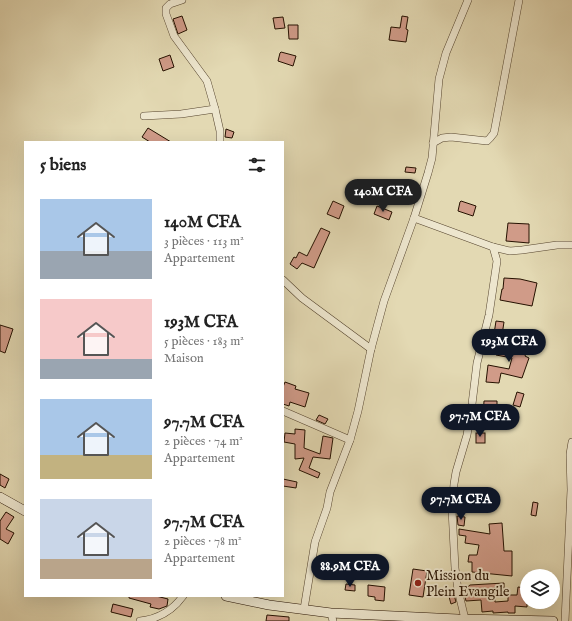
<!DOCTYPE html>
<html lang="fr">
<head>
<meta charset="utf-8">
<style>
  :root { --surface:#fff; --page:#f2f2f2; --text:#222; --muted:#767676; --accent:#111827 }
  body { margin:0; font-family:"IM FELL English",serif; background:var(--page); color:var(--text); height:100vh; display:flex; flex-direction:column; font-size:15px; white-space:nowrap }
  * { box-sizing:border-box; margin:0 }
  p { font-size:13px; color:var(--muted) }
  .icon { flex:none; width:22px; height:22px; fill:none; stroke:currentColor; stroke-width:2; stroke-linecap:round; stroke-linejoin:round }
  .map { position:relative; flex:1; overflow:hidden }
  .details { position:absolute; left:24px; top:141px; width:260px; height:456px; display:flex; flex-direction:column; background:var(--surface); border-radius:0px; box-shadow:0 4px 16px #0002 }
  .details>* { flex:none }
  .buttons { position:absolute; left:520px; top:569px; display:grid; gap:8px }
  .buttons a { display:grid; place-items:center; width:40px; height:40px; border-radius:50%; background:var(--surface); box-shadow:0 4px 16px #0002; font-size:20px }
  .price { position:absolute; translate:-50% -34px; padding:0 9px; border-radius:14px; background:var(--accent); color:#fff; font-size:13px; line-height:26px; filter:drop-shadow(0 1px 2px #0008) }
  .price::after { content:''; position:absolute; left:50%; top:24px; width:12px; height:9px; margin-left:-6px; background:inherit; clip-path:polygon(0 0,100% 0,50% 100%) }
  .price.selected { background:#222; color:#fff }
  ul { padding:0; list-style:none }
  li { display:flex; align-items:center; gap:12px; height:100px; padding:0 16px }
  li span { display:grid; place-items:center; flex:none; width:112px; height:80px; border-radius:0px; color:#555 }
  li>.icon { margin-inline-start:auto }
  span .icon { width:48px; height:48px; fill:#fffc; stroke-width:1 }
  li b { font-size:17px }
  h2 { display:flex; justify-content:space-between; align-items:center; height:48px; padding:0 16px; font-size:17px }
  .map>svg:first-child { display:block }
</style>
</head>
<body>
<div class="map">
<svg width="572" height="621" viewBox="0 0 572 621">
  <rect width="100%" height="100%" fill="#e3d9b3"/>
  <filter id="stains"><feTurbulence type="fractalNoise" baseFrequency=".005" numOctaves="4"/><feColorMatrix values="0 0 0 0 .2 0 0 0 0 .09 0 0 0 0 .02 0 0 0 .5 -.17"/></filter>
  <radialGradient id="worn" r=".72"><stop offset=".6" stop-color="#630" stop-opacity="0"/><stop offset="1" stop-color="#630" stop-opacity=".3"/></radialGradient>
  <!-- building -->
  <g fill="#d09b88" stroke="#251100">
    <path d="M 182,16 L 187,30 L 178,34 L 173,19 Z"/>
    <path d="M 402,16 L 408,17 L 406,29 L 408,30 L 406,42 L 389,40 L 391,27 L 400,28 Z"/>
    <path d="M 283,17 L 285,28 L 275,29 L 273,18 Z"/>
    <path d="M 288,25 L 298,25 L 298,39 L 289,39 Z"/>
    <path d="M 281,52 L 296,56 L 293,66 L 278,61 L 280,53 Z"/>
    <path d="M 170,55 L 174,67 L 163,71 L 159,59 Z"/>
    <path d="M 148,128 L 171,142 L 150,142 L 142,137 Z"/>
    <path d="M 226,129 L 234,132 L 232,138 L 225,137 Z"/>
    <path d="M 406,167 L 416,168 L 415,173 L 405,172 Z"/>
    <path d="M 393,186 L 402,193 L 397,200 L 388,193 Z"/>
    <path d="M 333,201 L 344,206 L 339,219 L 327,214 Z"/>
    <path d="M 461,201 L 476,206 L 473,216 L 458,211 L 460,202 Z"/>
    <path d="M 377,206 L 392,212 L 389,220 L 374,214 Z"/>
    <path d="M 508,223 L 529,224 L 529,243 L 506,241 Z"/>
    <path d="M 321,228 L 330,232 L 314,268 L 302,263 L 297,269 L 290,264 L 294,257 L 296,258 L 299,252 L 307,256 Z"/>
    <path d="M 504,278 L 520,279 L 537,283 L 532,306 L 500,300 L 502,289 L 503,289 Z"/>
    <path d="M 496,321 L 504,322 L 502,335 L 494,334 Z"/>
    <path d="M 0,325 L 13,329 L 5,353 L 0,351 Z"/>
    <path d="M 507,341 L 519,341 L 519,351 L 526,353 L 525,356 L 529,358 L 522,378 L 501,373 L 499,383 L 486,382 L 488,365 L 509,369 L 512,358 L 496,355 L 498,347 L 507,349 Z"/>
    <path d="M 285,382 L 296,386 L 295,389 L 309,393 L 305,407 L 290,402 L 289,406 L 283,404 L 283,387 Z"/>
    <path d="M 517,392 L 524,394 L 520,407 L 513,405 Z"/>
    <path d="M 484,401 L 497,401 L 497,418 L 483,417 Z"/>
    <path d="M 319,415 L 328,419 L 325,424 L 316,420 Z"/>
    <path d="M 295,429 L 305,430 L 304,448 L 320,454 L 323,436 L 333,438 L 330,459 L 313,457 L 309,468 L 320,473 L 318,478 L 299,470 L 304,458 L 295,459 L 295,444 L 284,442 L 285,433 L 295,434 Z"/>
    <rect x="476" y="433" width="9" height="10"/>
    <path d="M 0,474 L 9,479 L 5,488 L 0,485 Z"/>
    <path d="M 283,479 L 297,482 L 296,488 L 283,486 Z"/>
    <path d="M 533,502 L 538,503 L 536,516 L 531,515 Z"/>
    <path d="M 6,512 L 14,517 L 6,529 L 14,533 L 8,544 L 0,539 L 0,521 Z"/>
    <path d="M 457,516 L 465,517 L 464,526 L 458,525 Z"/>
    <path d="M 502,523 L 504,551 L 512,551 L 512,576 L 472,572 L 472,562 L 468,562 L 469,555 L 477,555 L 479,545 L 465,543 L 466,536 L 459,535 L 459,529 L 490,534 L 489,524 Z"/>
    <path d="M 413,569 L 427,571 L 423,597 L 409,595 Z"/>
    <path d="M 504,583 L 504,588 L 494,588 L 495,602 L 508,601 L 508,595 L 517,595 L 518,587 L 525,588 L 524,595 L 527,595 L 527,607 L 515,606 L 515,613 L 508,613 L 508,612 L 493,613 L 493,611 L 482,612 L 481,600 L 466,601 L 463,589 L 465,589 L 470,585 Z"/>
    <path d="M 346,584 L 355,585 L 355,591 L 345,590 Z"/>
    <path d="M 368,585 L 385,587 L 384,601 L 375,600 L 375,597 L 368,596 Z"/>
    <path d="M 453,591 L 456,602 L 451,604 L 448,593 Z"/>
    <path d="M 129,596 L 156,596 L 168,599 L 167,606 L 159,609 L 150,607 L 151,604 L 129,598 Z"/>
    <path d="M 113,604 L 133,609 L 131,617 L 111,612 Z"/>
    <path d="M 267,615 L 289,617 L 289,621 L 266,621 Z"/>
  </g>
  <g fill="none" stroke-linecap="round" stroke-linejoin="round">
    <defs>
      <g id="street">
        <path d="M 182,0 L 170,4 L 166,8 L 166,14 L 174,36 L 207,81 L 215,109 L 220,131 L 220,142"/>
        <path d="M 144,116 L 181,114 L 215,109"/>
        <path d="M 433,143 L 442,138 L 451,137 L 487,141 L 490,138 L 494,133 L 519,0"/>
        <path d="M 414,218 L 493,247 L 510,251 L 522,250 L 557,245 L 572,245"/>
        <path d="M 283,280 L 302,298 L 371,349"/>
        <path d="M 283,411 L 350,440"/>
        <path d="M 304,609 L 315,542 L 327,508 L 330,492 L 350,440 L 358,411 L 371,349 L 384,301 L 414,218 L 428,173 L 432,158 L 439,79 L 446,53 L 468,0"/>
        <path d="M 331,613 L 333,621"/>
        <path d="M 465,619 L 458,590 L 455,568 L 452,509 L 454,484 L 456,472 L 467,435 L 472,404 L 477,363 L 489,315 L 497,261 L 493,247"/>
        <path d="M 140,621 C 158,619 173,610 183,596"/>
        <path d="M 565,621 L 571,490 L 570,454 L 572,442"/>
      </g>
      <g id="secondary">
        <path d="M 0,497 L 25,511"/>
        <path d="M 226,596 L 269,605 L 331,613 L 458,619 L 553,621"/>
      </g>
    </defs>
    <!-- street casing -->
    <use href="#street" stroke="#54432d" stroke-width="8"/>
    <!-- secondary casing -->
    <use href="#secondary" stroke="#251100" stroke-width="10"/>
    <!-- street -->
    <use href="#street" stroke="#ede6ce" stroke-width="7"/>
    <!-- secondary -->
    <use href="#secondary" stroke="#ede6ce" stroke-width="9"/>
  </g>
  <!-- markers -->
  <circle fill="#8f2418" stroke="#ede6ce" stroke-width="1.5" cx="418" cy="583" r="4"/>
  <g text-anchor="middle" stroke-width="3.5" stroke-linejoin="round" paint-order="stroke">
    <!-- poi labels -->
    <g font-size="14" fill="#251100" stroke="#ede6ce" text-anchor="start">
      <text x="426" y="580">Mission du<tspan x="426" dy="16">Plein Evangile</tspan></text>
    </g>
  </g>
  <rect width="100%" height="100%" filter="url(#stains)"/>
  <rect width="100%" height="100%" fill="url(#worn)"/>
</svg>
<div class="buttons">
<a><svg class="icon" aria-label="layers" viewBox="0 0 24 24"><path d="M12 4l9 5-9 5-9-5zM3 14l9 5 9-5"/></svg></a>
</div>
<b class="price selected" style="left:383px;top:213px">140M CFA</b>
<b class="price" style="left:509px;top:363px">193M CFA</b>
<b class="price" style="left:480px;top:438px">97.7M CFA</b>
<b class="price" style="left:461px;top:521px">97.7M CFA</b>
<b class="price" style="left:350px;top:588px">88.9M CFA</b>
<section class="details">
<h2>5 biens<svg class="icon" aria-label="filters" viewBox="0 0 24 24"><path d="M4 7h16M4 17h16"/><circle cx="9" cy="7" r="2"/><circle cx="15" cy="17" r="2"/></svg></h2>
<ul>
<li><span style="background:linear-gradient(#a9c7e8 65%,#9aa5b1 0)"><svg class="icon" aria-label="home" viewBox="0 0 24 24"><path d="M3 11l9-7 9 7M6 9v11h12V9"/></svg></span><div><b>140M CFA</b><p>3 pièces · 113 m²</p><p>Appartement</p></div></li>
<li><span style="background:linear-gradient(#f6c9c9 75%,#9aa5b1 0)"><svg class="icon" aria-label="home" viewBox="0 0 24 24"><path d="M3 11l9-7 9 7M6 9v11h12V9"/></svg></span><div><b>193M CFA</b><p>5 pièces · 183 m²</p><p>Maison</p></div></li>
<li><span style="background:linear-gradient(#a9c7e8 70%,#c2b280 0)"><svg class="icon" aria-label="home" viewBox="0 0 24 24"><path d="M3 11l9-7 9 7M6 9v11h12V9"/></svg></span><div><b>97.7M CFA</b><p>2 pièces · 74 m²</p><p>Appartement</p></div></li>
<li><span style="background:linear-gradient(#c9d6e8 75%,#b9a48a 0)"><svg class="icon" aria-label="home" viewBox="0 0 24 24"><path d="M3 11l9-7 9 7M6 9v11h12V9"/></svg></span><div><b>97.7M CFA</b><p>2 pièces · 78 m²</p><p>Appartement</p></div></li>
</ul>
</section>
</div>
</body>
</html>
